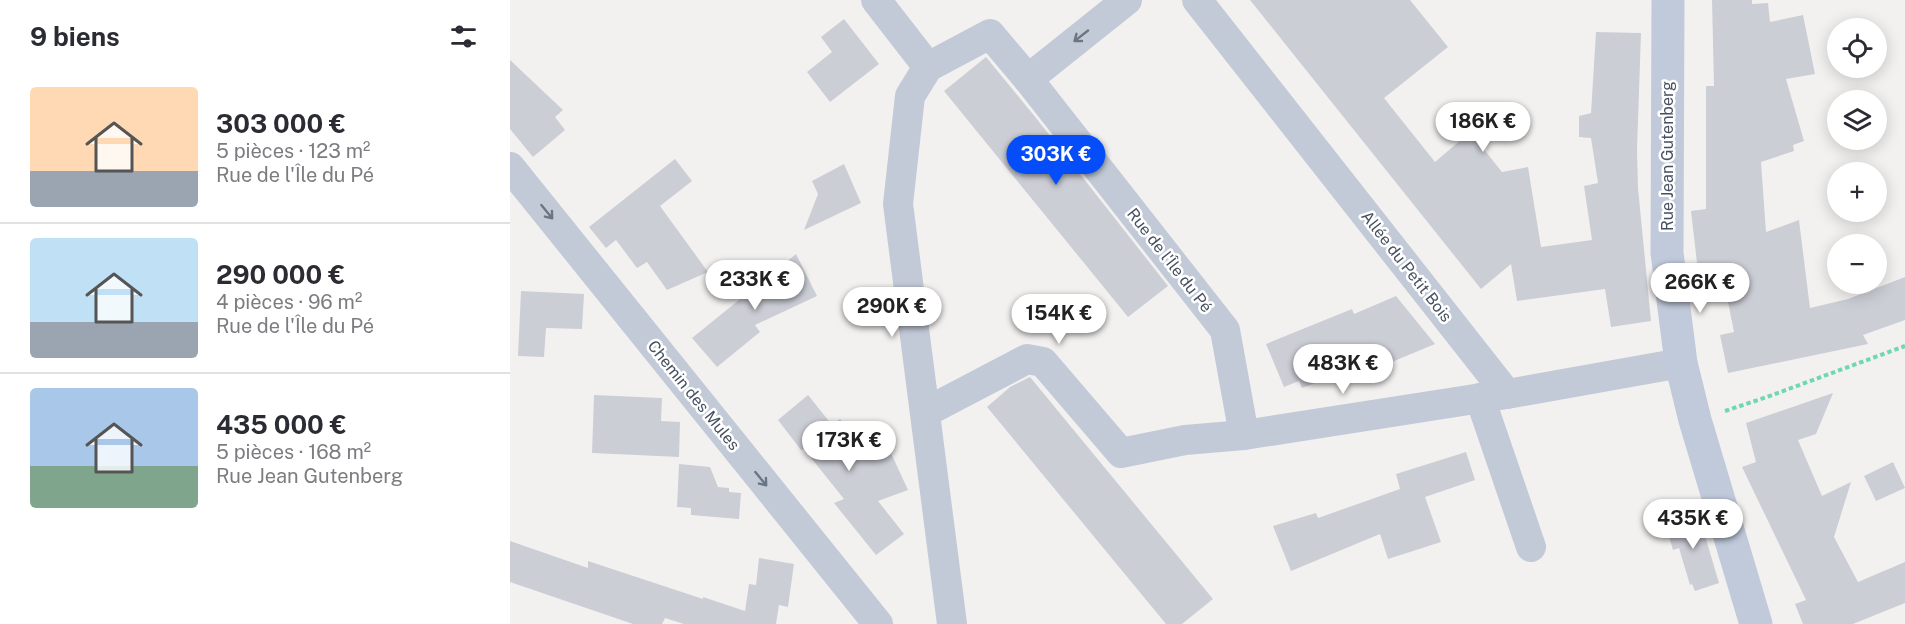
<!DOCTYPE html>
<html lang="fr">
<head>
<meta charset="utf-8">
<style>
  :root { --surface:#fff; --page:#f2f2f3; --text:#2b2b33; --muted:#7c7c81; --line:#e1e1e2; --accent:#054df9 }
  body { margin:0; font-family:"Public Sans",sans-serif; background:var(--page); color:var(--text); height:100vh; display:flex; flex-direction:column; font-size:22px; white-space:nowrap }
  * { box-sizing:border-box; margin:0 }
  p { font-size:20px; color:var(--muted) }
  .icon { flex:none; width:33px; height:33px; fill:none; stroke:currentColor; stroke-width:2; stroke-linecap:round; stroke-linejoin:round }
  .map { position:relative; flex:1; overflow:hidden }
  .drawer { display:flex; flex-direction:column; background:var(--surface); width:510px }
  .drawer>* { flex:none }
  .tools { position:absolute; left:1317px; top:18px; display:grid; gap:12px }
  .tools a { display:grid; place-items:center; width:60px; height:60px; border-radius:50%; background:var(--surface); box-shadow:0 3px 15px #0003; font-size:30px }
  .price { position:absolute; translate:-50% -51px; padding:0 14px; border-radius:21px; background:#fff; color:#222; font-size:20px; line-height:39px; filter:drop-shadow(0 2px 3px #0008) }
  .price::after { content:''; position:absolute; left:50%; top:36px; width:18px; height:14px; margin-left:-9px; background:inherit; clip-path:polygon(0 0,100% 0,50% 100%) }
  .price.selected { background:var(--accent); color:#fff }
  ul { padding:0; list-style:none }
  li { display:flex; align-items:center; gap:18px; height:150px; padding:0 30px }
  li+li { border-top:2px solid var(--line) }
  li span { display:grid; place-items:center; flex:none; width:168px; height:120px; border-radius:6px; color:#555 }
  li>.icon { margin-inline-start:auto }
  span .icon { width:72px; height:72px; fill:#fffc; stroke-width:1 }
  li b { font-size:26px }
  h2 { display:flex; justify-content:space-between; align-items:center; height:72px; padding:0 30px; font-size:26px }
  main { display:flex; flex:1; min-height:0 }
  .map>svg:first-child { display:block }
</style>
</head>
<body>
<main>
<section class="drawer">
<h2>9 biens<svg class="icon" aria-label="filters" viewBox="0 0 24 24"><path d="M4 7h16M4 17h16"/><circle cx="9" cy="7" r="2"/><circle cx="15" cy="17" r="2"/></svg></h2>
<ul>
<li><span style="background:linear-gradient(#ffd9b3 70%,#9aa5b1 0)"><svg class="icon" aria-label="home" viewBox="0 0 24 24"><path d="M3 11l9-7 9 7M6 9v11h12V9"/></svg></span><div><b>303 000 €</b><p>5 pièces · 123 m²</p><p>Rue de l'Île du Pé</p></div></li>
<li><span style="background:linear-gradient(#bfe0f5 70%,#9aa5b1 0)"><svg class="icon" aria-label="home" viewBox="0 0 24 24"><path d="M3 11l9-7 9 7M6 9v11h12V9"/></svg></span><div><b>290 000 €</b><p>4 pièces · 96 m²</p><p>Rue de l'Île du Pé</p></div></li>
<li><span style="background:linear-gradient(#a9c7e8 65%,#7fa58c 0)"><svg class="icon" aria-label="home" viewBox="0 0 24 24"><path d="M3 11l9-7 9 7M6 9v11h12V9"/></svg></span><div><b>435 000 €</b><p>5 pièces · 168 m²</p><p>Rue Jean Gutenberg</p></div></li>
</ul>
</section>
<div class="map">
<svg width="1395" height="624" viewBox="0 0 1395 624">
  <rect width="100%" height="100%" fill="#f3f1f0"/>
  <!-- building -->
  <g fill="#ccced6">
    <path d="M 740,0 L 900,0 L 938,47 L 874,98 L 925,162 L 960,132 L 992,172 L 1018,167 L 1031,247 L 1082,240 L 1074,186 L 1088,183 L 1081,138 L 1069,137 L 1069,116 L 1081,113 L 1086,32 L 1131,33 L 1127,150 L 1128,188 L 1141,321 L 1101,327 L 1095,289 L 1007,301 L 1001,264 L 971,289 Z"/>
    <path d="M 1202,0 L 1242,0 L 1242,4 L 1258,3 L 1260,22 L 1293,15 L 1305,74 L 1276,79 L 1294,141 L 1283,145 L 1284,151 L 1251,162 L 1256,232 L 1289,220 L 1300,308 L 1338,299 L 1395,277 L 1395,320 L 1353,335 L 1358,344 L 1218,373 L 1210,335 L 1224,332 L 1215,287 L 1190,289 L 1181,211 L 1196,209 L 1196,86 L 1204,86 Z"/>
    <path d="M 334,19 L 369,64 L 320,102 L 297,72 L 322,52 L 311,37 Z"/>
    <path d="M 476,57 L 526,118 L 658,286 L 618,317 L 434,91 Z"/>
    <path d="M 0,60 L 53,110 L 45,117 L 55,130 L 23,157 L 0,129 Z"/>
    <path d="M 165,159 L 182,181 L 150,206 L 198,272 L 157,290 L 137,262 L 127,268 L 106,240 L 96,248 L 79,227 Z"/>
    <path d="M 334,164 L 351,203 L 294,230 L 308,194 L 302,181 Z"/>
    <path d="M 286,254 L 307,296 L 245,325 L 250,332 L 207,367 L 182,338 Z"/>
    <path d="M 11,291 L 74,294 L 72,329 L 36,328 L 34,357 L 8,356 Z"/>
    <path d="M 886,296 L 925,344 L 877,364 L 874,357 L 792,388 L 789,381 L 774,387 L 756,344 L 842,309 L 844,314 Z"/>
    <path d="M 520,377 L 703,599 L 672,624 L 656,624 L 477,407 L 500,387 Z"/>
    <path d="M 1323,393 L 1306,434 L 1288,440 L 1312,496 L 1341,482 L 1324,537 L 1348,582 L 1395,562 L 1395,603 L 1343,624 L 1293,624 L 1285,604 L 1296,600 L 1232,467 L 1246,462 L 1236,423 Z"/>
    <path d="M 84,395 L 152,398 L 151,421 L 170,422 L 169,457 L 82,453 Z"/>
    <path d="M 298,395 L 322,425 L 330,419 L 363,459 L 380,451 L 398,490 L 368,501 L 394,534 L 366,555 L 324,503 L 334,499 L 294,449 L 291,450 L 268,420 Z"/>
    <path d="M 956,452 L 965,480 L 915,497 L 931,542 L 878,559 L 870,534 L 781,571 L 763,526 L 806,513 L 808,518 L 890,489 L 886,474 Z"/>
    <path d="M 1383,462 L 1395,488 L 1366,501 L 1354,476 Z"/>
    <path d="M 169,464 L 200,467 L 208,487 L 219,488 L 219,492 L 231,493 L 229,519 L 181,515 L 181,508 L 167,507 Z"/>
    <path d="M 1188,512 L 1209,583 L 1185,591 L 1182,584 L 1180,585 L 1169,548 L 1163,550 L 1155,523 Z"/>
    <path d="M 0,541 L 78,568 L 78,561 L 193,599 L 193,597 L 235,611 L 239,584 L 246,585 L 249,558 L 284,564 L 278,607 L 269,605 L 266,624 L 174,624 L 155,618 L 152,624 L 123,624 L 0,582 Z"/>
  </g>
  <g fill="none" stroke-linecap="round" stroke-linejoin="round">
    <!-- path -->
    <path stroke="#6fd7b2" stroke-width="4" stroke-dasharray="4.5 3" stroke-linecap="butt" d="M 1215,411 L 1257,397 L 1395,346"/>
    <!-- minor -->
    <g stroke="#c3cad7" stroke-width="30">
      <path d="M 366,0 L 418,67"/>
      <path d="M 687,0 L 997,394 L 1171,363"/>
      <path d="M 518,79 L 617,0"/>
      <path d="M 0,167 L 368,624"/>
      <path d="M 970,398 L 1021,547"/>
      <path d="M 416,412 L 517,359 L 533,362 L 611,453 L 675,440 L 734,435 L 997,394"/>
      <path d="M 442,624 L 388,204 L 400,96 L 418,67 L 480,34 L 518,79 L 715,330 L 734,435"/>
    </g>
    <!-- secondary -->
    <path stroke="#c1cadb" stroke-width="33" d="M 1158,0 L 1157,253 L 1171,363 L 1185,420 L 1246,624"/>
  </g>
  <!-- one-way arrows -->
  <defs><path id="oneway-shaft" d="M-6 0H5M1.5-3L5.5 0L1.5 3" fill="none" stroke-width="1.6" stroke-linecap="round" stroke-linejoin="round" transform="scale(1.5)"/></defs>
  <g stroke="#6c7584">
    <use href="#oneway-shaft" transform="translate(571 36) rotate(142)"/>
    <use href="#oneway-shaft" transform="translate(37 212) rotate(51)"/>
    <use href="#oneway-shaft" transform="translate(251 479) rotate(51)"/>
  </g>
  <g text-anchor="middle" stroke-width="5" stroke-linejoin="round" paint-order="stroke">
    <!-- street labels -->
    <g font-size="16" fill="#465060" stroke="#fff">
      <text transform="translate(1157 156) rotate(-90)" y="6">Rue Jean Gutenberg</text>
      <text transform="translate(660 260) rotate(52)" y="6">Rue de l'Île du Pé</text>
      <text transform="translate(897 266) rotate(52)" y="6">Allée du Petit Bois</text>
      <text transform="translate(184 395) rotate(51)" y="6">Chemin des Mules</text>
    </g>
  </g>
</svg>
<div class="tools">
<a><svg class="icon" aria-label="locate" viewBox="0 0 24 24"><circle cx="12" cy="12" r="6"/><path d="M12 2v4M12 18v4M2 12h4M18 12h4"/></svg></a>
<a><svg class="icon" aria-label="layers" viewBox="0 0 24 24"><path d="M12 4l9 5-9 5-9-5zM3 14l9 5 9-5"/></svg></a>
<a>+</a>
<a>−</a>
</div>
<b class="price" style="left:973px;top:153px">186K €</b>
<b class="price selected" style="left:546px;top:186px">303K €</b>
<b class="price" style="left:245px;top:311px">233K €</b>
<b class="price" style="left:1190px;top:314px">266K €</b>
<b class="price" style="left:382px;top:338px">290K €</b>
<b class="price" style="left:549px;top:345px">154K €</b>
<b class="price" style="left:833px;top:395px">483K €</b>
<b class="price" style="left:339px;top:472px">173K €</b>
<b class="price" style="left:1183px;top:550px">435K €</b>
</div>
</main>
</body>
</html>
